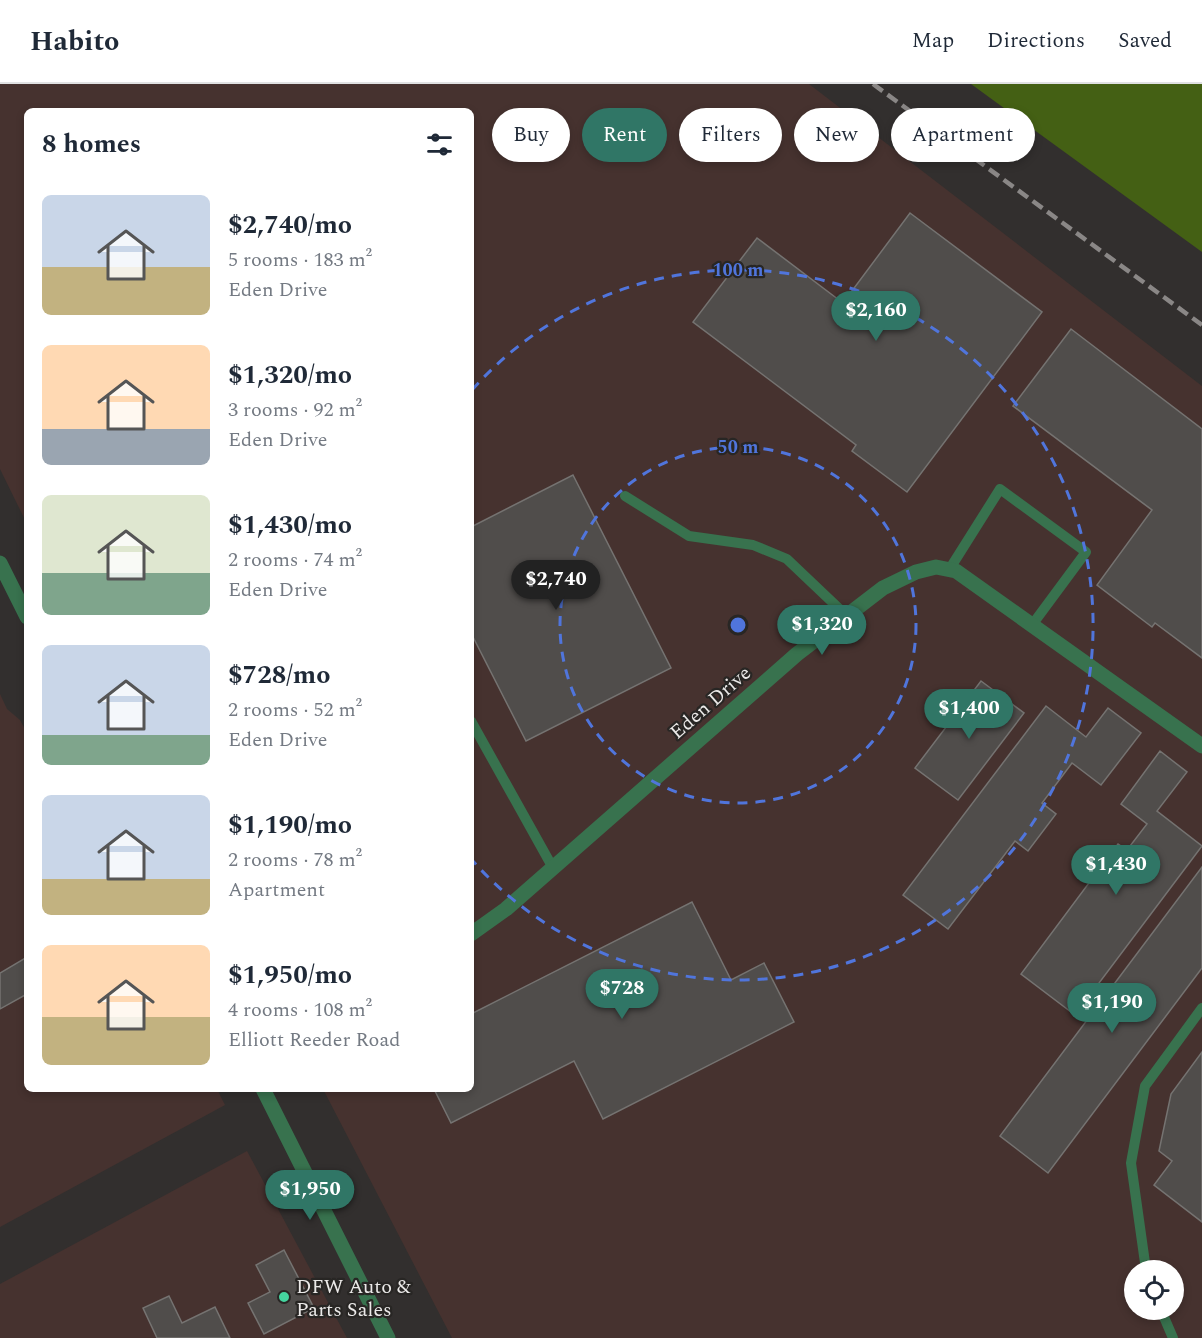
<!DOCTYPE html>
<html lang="en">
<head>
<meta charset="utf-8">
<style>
  :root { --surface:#fff; --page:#f2f2f3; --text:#1f2937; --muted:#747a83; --line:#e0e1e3; --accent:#307666 }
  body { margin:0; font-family:Spectral,serif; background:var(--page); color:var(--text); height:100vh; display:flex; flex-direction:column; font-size:22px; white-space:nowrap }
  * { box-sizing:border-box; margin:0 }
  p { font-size:20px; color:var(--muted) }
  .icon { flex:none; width:33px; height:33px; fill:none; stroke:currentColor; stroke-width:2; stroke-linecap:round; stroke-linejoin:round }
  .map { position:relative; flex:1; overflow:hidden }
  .details { position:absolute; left:24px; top:24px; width:450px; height:984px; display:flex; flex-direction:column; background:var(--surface); border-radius:9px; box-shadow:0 3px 9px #0003 }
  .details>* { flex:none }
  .banner { position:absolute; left:492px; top:24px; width:570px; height:54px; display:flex; gap:12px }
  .buttons { position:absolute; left:1124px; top:1176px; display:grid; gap:12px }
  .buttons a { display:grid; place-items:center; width:60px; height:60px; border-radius:50%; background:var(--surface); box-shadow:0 3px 9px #0003; font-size:30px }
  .price { position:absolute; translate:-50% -51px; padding:0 14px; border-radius:21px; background:var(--accent); color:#fff; font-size:20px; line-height:39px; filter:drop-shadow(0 2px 3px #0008) }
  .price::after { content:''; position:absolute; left:50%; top:36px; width:18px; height:14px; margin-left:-9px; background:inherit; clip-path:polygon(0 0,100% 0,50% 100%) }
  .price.active { background:#222; color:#fff }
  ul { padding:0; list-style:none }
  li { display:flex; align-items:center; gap:18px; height:150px; padding:0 18px }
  li span { display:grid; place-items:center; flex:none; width:168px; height:120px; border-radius:9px; color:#555 }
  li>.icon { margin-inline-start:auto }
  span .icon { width:72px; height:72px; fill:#fffc; stroke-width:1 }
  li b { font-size:26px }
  h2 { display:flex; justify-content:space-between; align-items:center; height:72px; padding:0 18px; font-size:26px }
  .tag { padding:0 21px; border-radius:27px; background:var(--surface); box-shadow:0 3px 9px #0003; font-size:21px; line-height:54px }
  .tag.active { background:var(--accent); color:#fff }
  header { display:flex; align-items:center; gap:36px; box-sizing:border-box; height:84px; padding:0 30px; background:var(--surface); border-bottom:2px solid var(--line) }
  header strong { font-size:28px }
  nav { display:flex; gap:33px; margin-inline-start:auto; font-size:21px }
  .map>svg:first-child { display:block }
</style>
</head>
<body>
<header>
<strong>Habito</strong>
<nav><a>Map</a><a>Directions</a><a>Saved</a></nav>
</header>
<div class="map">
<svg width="1202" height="1254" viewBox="0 0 1202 1254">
  <rect width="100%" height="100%" fill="#322f2e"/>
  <!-- industrial -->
  <g fill="#46322f" fill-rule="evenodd">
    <path d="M 0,0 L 809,0 L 1202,302 L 1202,1254 L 452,1254 L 323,1005 L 471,1005 L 471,27 L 27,27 L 27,440 L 0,385 ZM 1134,1186 L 1173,1186 L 1173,1226 L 1134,1226 Z"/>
    <path d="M 0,610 L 7,625 L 20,636 L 27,649 L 27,1005 L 217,1005 L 225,1021 L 0,1143 Z"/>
    <path d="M 247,1067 L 347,1254 L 0,1254 L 0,1200 Z"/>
  </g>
  <!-- green -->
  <path fill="#446014" d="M 971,0 L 1202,0 L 1202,168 Z"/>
  <!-- building -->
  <g fill="#504d4b" stroke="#757371" stroke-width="1.5">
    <path d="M 910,129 L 1042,228 L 907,408 L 852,367 L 856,361 L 693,238 L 757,154 L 843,219 Z"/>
    <path d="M 1071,245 L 1202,345 L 1202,574 L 1155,539 L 1152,543 L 1097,501 L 1152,426 L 1013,322 Z"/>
    <path d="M 573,391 L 671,584 L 526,657 L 471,549 L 471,443 Z"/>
    <path d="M 981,597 L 1024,629 L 958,716 L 915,684 Z"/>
    <path d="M 1046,622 L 1086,653 L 1108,624 L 1141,649 L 1101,701 L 1072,679 L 1042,719 L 1056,730 L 1028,767 L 1015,757 L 948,845 L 903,811 Z"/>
    <path d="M 1160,667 L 1187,688 L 1157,727 L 1202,762 L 1075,931 L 1021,890 L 1118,760 L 1127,766 L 1147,740 L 1121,720 Z"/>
    <path d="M 1202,783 L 1202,884 L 1048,1089 L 1000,1052 Z"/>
    <path d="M 692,818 L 731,896 L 764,879 L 794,938 L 603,1035 L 574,977 L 451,1039 L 434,1005 L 471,1005 L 471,930 Z"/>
    <path d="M 27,873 L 27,910 L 0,925 L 0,889 Z"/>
    <path d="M 1202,968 L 1202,1138 L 1154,1101 L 1172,1077 L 1159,1067 L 1171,1010 Z"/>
    <path d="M 284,1166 L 314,1224 L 264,1250 L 248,1219 L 270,1208 L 256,1181 Z"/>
    <path d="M 169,1212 L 182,1239 L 215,1223 L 230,1254 L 157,1254 L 143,1224 Z"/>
  </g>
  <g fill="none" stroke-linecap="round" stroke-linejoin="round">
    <!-- lane -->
    <g stroke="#38724e" stroke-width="10">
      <path d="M 625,412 L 689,452 L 753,461 L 787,475 L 847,532"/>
      <path d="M 949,486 L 1000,405 L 1086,468 L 1032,541"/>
      <path d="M 471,637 L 553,784"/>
      <path d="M 1146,1186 L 1131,1079 L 1145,1002 L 1202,924"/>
      <path d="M 1161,1226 L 1173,1254"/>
    </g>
    <!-- street -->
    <g stroke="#38724e" stroke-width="15">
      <path d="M 0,479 L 27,533"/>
      <path d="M 471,850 L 506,825 L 797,570 L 883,504 L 916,488 L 936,483 L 956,487 L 1202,662"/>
      <path d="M 263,1005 L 388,1254"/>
    </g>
    <!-- rail -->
    <path stroke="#8a8786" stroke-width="4.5" stroke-dasharray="12 6" stroke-linecap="butt" d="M 873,0 L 1202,241"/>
  </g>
  <!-- distance rings -->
  <g fill="none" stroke="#5075dc" stroke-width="3" stroke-dasharray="10 8">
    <circle cx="738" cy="541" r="178"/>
    <path d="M472 306A355 355 0 1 1 472 776"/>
  </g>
  <!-- markers -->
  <circle fill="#45d49f" stroke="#282624" stroke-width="2" cx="284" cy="1213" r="6"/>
  <g text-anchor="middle" stroke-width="4.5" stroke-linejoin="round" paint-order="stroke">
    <!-- street labels -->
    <g font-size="20" fill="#ebe9e8" stroke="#282624">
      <text transform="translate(710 618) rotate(-41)" y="7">Eden Drive</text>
    </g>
    <!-- poi labels -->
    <g font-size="20" fill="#ebe9e8" stroke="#282624" text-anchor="start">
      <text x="296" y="1209">DFW Auto &amp;<tspan x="296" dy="23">Parts Sales</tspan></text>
    </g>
  </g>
  <circle cx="738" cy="541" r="9" fill="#5075dc" stroke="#282624" stroke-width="3"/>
  <g font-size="18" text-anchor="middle" font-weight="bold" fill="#5075dc" stroke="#282624" stroke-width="4.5" stroke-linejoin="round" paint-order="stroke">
    <text x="738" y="192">100 m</text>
    <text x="738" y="369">50 m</text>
  </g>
</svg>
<div class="buttons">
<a><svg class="icon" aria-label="locate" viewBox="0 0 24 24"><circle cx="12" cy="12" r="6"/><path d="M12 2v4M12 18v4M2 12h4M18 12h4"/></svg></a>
</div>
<b class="price" style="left:876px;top:258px">$2,160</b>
<b class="price active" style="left:556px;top:527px">$2,740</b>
<b class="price" style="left:822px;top:572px">$1,320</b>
<b class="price" style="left:969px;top:656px">$1,400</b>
<b class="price" style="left:1116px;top:812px">$1,430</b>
<b class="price" style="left:622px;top:936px">$728</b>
<b class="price" style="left:1112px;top:950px">$1,190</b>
<b class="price" style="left:310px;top:1137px">$1,950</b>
<div class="banner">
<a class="tag">Buy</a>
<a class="tag active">Rent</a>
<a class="tag">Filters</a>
<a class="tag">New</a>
<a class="tag">Apartment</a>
</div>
<section class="details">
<h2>8 homes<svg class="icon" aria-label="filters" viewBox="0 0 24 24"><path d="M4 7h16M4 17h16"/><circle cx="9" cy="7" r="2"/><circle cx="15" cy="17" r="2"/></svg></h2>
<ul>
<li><span style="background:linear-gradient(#c9d6e8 60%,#c2b280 0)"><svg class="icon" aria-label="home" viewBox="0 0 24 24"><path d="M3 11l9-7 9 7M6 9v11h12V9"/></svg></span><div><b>$2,740/mo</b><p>5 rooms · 183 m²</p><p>Eden Drive</p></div></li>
<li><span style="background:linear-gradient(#ffd9b3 70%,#9aa5b1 0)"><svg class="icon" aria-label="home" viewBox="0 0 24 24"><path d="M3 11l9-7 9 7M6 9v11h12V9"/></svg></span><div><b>$1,320/mo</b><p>3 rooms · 92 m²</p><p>Eden Drive</p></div></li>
<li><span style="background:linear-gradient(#dfe7d0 65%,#7fa58c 0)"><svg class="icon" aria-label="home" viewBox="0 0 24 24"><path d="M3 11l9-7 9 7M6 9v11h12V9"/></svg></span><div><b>$1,430/mo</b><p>2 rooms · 74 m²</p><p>Eden Drive</p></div></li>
<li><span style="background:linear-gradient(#c9d6e8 75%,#7fa58c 0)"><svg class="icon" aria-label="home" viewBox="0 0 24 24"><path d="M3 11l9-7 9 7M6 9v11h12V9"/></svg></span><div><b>$728/mo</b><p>2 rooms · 52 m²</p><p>Eden Drive</p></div></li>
<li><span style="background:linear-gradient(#c9d6e8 70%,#c2b280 0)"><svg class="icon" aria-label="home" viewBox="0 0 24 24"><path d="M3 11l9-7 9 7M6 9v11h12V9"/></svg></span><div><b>$1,190/mo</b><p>2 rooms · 78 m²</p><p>Apartment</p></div></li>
<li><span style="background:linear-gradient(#ffd9b3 60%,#c2b280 0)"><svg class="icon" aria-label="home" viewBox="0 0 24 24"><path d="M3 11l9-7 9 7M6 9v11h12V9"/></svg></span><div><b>$1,950/mo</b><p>4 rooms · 108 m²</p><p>Elliott Reeder Road</p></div></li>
</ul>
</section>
</div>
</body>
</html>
